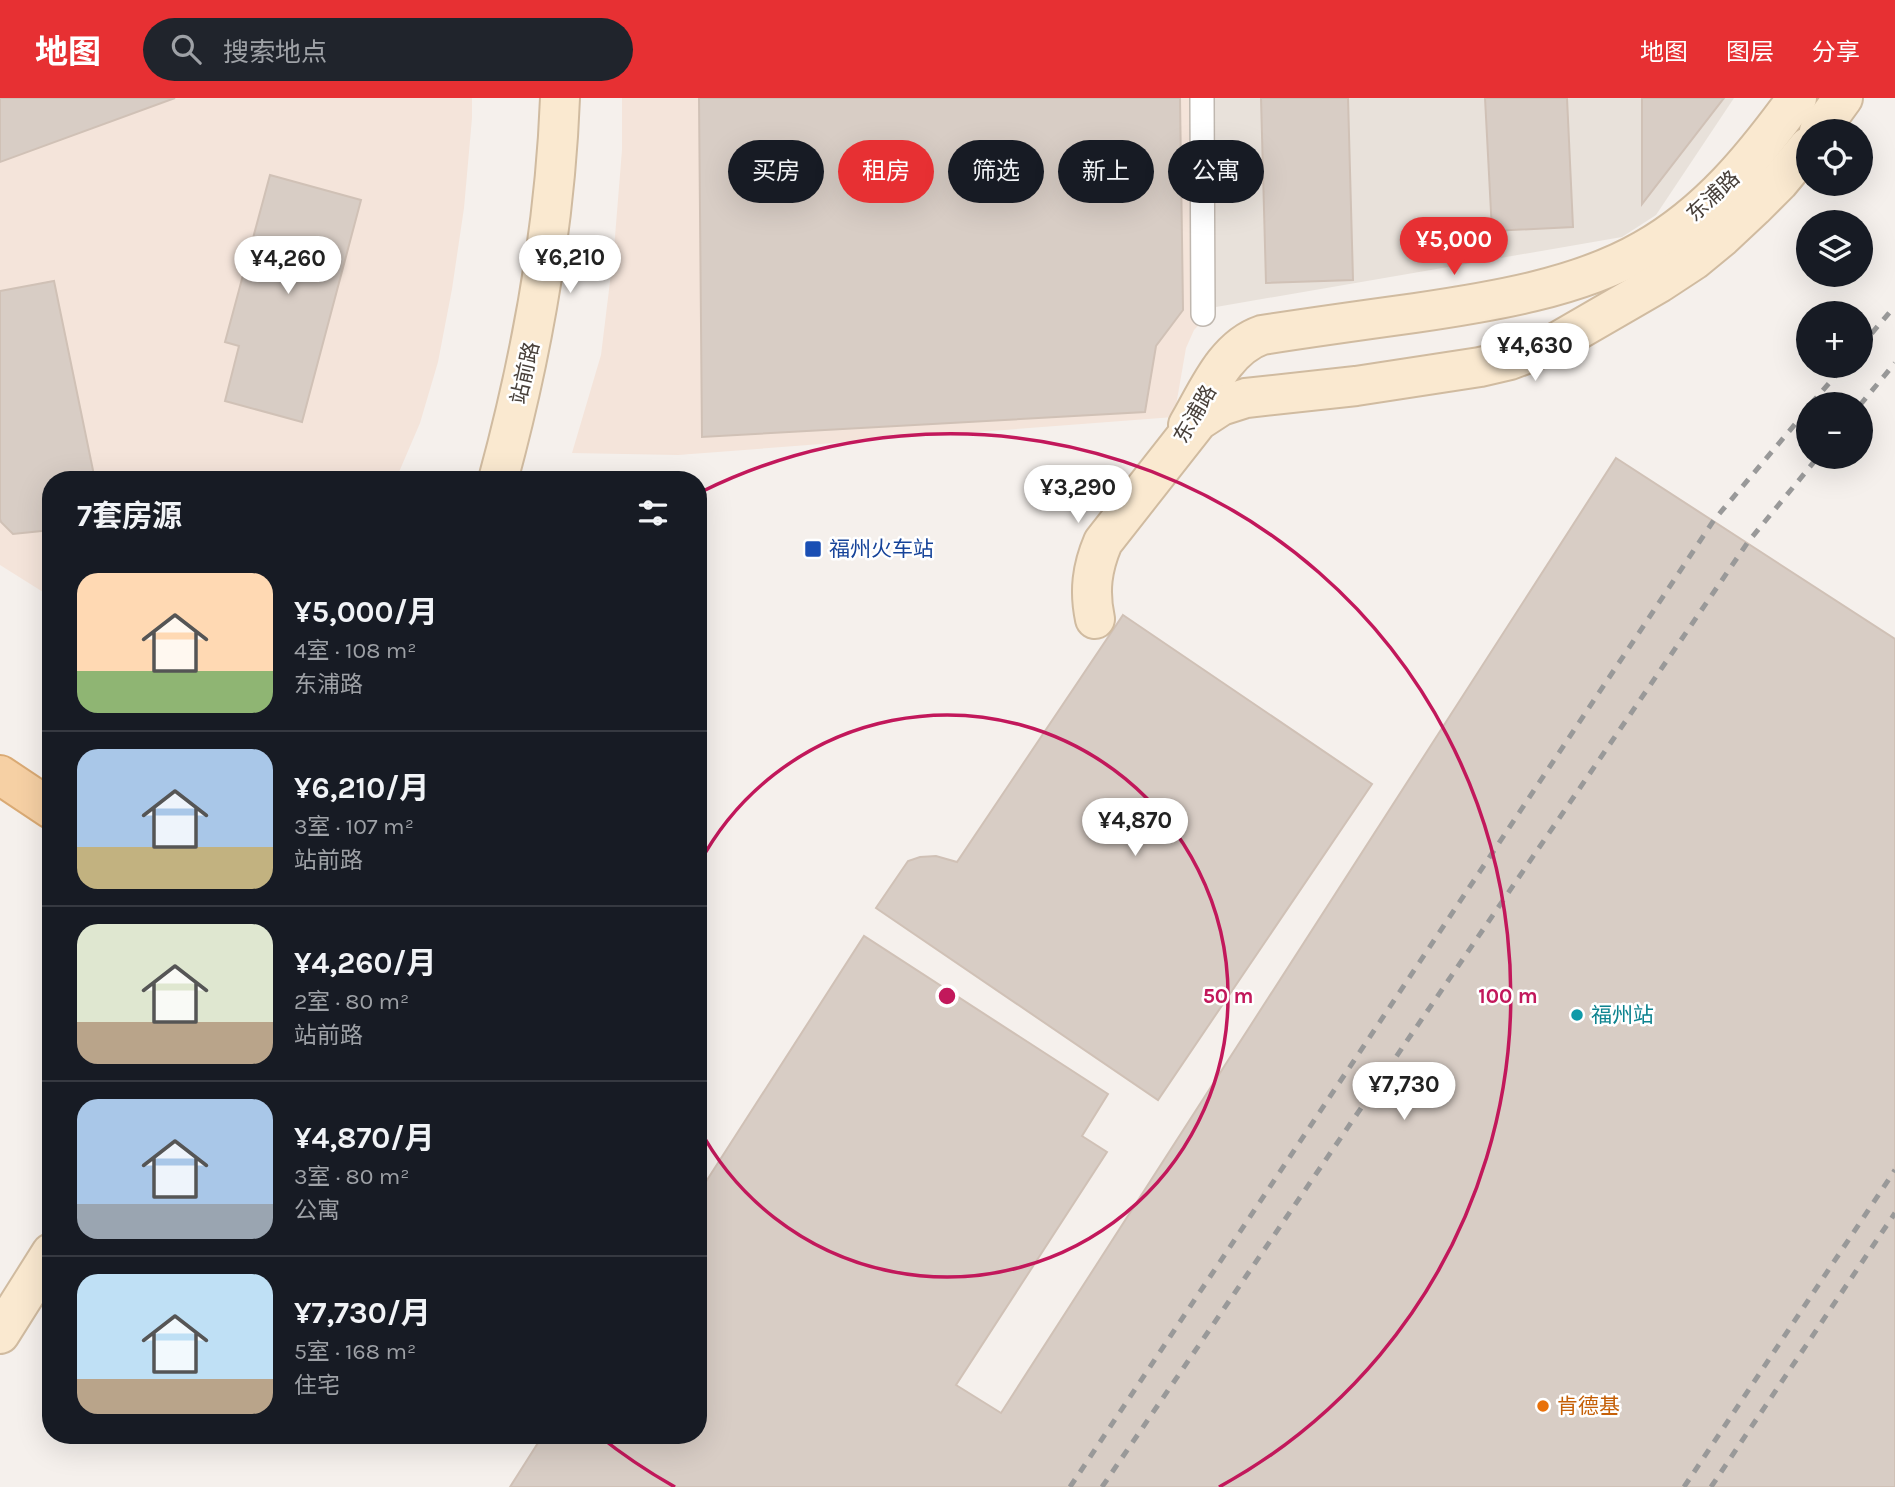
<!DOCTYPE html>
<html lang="zh">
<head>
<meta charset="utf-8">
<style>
  :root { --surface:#171b24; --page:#20242c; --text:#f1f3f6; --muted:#9ea1a6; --line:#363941; --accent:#e73033 }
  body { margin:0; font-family:Karla,"Noto Sans SC",sans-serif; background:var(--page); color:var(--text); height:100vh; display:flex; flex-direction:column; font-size:26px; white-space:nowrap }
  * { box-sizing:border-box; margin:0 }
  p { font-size:23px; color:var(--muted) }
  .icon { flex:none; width:38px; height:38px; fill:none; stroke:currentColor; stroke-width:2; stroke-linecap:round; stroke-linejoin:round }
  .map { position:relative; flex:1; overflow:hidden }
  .details { position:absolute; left:42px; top:373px; width:665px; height:973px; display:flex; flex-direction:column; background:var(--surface); border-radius:28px; box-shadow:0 7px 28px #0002 }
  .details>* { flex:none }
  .top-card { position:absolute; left:728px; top:42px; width:665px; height:63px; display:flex; gap:14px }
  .tools { position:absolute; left:1796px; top:21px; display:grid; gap:14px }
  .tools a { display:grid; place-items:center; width:77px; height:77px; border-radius:50%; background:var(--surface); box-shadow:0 7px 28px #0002; font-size:35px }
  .price { position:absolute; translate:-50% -60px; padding:0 16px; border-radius:24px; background:#fff; color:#222; font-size:23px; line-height:46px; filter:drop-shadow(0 2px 4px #0008) }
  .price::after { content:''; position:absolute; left:50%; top:42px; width:21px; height:16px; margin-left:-10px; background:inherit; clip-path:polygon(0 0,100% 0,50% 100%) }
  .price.on { background:var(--accent); color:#fff }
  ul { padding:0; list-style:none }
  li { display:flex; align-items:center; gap:21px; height:175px; padding:0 35px }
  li+li { border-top:2px solid var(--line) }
  li span { display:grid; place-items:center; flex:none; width:196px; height:140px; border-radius:21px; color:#555 }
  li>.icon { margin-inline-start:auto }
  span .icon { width:84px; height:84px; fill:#fffc; stroke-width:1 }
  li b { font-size:30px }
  h2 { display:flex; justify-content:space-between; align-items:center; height:84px; padding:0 35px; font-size:30px }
  .chip { padding:0 24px; border-radius:32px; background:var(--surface); box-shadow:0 7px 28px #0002; font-size:24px; line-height:63px }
  .chip.on { background:var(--accent); color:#fff }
  header { display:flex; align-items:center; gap:42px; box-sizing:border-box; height:98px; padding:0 35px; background:var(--accent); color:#fff }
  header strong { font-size:33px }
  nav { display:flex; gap:38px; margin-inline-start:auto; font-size:24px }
  .search { width:490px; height:63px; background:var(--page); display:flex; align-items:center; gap:18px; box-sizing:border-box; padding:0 24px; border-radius:38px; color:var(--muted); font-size:26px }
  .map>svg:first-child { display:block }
</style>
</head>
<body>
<header>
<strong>地图</strong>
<div class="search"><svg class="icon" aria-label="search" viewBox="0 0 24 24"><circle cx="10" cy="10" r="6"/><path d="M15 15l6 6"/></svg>搜索地点</div>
<nav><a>地图</a><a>图层</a><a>分享</a></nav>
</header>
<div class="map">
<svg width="1895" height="1389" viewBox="0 0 1895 1389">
  <rect width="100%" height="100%" fill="#f5f0ec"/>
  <!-- residential -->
  <path fill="#e8e1da" d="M 1215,0 L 1734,0 L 1656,117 L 1622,139 L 1216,209 Z"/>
  <!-- commercial -->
  <g fill="#f4e4da">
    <path d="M 0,0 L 472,0 L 472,20 L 464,110 L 452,191 L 438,264 L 420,325 L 396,381 L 51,382 L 51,499 L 0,467 Z"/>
    <path d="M 622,0 L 1215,0 L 1216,209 L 1194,232 L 1186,250 L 1174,319 L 678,357 L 572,355 L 601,257 L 614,151 L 622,52 Z"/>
  </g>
  <!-- building -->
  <g fill="#d8cdc5" stroke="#d0c1b6" stroke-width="2">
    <path d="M 0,0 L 175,0 L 0,64 Z"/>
    <path d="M 699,0 L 1180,0 L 1183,212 L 1156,248 L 1145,314 L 702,339 Z"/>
    <path d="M 1261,0 L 1348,0 L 1353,182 L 1266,185 Z"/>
    <path d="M 1485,0 L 1567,0 L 1573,129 L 1492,133 Z"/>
    <path d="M 1642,0 L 1724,0 L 1642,106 Z"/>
    <path d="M 270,77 L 361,102 L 302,324 L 225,303 L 239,248 L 225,244 Z"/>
    <path d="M 54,183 L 95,382 L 51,382 L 51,432 L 13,436 L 1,424 L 0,421 L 0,193 Z"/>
    <path d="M 1616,360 L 1895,541 L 1895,1389 L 510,1389 L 543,1337 L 698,1337 L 698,1096 L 864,838 L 1108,996 L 1082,1038 L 1107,1054 L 956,1287 L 1001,1315 Z"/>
    <path d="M 1123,517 L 1372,686 L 1158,1002 L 876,810 L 908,763 L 920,759 L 936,758 L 957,764 Z"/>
  </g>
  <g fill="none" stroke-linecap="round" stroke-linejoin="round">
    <defs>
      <path id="lane" d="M 1202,0 L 1203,216"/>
      <g id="secondary">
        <path d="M 1819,33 L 1843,0"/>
        <path d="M 1188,327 C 1207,295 1224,250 1262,237 C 1313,229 1364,222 1415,215 C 1490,204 1578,190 1644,152 C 1709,115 1754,59 1797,0"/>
        <path d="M 498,382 C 532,257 555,130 560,0"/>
        <path d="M 1095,521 C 1089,493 1092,470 1103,444 L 1198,323 L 1221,308 L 1246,300 L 1356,288 L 1480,269 L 1510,262 L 1557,244 L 1659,185 L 1694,162 L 1722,139 L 1754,109 L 1779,84 L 1808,49"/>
        <path d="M 0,1236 L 51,1155"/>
      </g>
      <path id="primary" d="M 0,677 L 51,711"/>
    </defs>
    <!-- lane casing -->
    <use href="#lane" stroke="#bfb7af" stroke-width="26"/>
    <!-- secondary casing -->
    <use href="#secondary" stroke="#d0bba0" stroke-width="42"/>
    <!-- primary casing -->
    <use href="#primary" stroke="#daaa74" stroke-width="42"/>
    <!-- lane -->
    <use href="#lane" stroke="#fff" stroke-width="23"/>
    <!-- secondary -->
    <use href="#secondary" stroke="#fae9d0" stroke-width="38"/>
    <!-- primary -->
    <use href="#primary" stroke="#f6d0a4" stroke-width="38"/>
    <!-- rail -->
    <g stroke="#999" stroke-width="5" stroke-dasharray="9 9" stroke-linecap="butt">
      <path d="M 1860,249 L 1895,208"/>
      <path d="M 1811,306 L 1844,268"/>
      <path d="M 1860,307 L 1895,265"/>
      <path d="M 1070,1389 L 1714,422 L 1808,311"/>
      <path d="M 1102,1389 L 1748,444 L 1818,359"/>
      <path d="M 1684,1389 L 1895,1072"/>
      <path d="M 1711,1389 L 1895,1115"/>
    </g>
  </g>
  <!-- distance rings -->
  <g fill="none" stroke="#c2185b" stroke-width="3.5">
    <path d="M699 766A281 281 0 1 1 699 1030"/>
    <path d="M675 1389A561 561 0 0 1 598 1337M701 394A561 561 0 0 1 1219 1389"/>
  </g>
  <!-- markers -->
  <rect fill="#1a4fb4" stroke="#fff" stroke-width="2.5" x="804" y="442" width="18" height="18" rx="3.5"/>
  <circle fill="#0f9aa8" stroke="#fff" stroke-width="2.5" cx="1577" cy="917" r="7"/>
  <circle fill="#e8710a" stroke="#fff" stroke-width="2.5" cx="1543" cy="1308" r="7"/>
  <g text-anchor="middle" stroke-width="5" stroke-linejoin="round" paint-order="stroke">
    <!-- street labels -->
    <g font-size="21" fill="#48403a" stroke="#fff">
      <text transform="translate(1713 98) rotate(-43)" y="7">东浦路</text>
      <text transform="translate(525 275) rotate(-77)" y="7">站前路</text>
      <text transform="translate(1195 316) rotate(-60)" y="7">东浦路</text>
    </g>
    <!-- transit labels -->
    <g font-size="21" fill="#164399" stroke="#fff" text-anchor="start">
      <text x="829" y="458">福州火车站</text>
    </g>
    <!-- culture labels -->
    <g font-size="21" fill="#0d838f" stroke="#fff" text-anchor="start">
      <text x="1591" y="924">福州站</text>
    </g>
    <!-- food labels -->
    <g font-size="21" fill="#c56008" stroke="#fff" text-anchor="start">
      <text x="1557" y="1315">肯德基</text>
    </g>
  </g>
  <circle cx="947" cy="898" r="10" fill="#c2185b" stroke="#fff" stroke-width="3.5"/>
  <g font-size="21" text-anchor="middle" font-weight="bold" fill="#c2185b" stroke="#fff" stroke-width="5" stroke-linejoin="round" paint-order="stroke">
    <text x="1228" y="905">50 m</text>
    <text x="1508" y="905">100 m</text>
  </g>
</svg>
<div class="tools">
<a><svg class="icon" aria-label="locate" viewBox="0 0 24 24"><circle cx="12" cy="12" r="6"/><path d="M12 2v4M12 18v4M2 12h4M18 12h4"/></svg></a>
<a><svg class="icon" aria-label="layers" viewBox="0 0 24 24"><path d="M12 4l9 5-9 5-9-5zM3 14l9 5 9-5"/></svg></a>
<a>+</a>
<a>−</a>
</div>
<b class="price on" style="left:1454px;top:179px">¥5,000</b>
<b class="price" style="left:570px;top:197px">¥6,210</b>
<b class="price" style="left:288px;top:198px">¥4,260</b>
<b class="price" style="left:1535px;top:285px">¥4,630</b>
<b class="price" style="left:1078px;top:427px">¥3,290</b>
<b class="price" style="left:1135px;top:760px">¥4,870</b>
<b class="price" style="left:1404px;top:1024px">¥7,730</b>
<div class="top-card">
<a class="chip">买房</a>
<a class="chip on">租房</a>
<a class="chip">筛选</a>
<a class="chip">新上</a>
<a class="chip">公寓</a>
</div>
<section class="details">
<h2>7套房源<svg class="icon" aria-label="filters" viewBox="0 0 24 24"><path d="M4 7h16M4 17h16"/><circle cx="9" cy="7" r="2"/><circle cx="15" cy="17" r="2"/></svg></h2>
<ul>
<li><span style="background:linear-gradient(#ffd9b3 70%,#8fb573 0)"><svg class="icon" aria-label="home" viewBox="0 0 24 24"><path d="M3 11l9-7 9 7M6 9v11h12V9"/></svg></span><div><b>¥5,000/月</b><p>4室 · 108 m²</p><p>东浦路</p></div></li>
<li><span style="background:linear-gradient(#a9c7e8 70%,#c2b280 0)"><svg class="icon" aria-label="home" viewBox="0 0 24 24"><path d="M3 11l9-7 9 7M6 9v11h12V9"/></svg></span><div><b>¥6,210/月</b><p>3室 · 107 m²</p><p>站前路</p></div></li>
<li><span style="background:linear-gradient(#dfe7d0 70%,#b9a48a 0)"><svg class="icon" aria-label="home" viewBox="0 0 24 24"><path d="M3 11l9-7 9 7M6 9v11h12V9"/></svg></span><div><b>¥4,260/月</b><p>2室 · 80 m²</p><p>站前路</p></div></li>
<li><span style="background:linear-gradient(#a9c7e8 75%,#9aa5b1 0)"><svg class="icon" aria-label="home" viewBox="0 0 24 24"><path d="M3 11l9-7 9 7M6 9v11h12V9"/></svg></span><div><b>¥4,870/月</b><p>3室 · 80 m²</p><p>公寓</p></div></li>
<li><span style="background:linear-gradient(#bfe0f5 75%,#b9a48a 0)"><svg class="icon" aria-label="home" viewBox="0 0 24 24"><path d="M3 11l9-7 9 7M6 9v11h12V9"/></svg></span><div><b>¥7,730/月</b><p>5室 · 168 m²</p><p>住宅</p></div></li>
</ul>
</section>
</div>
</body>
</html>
